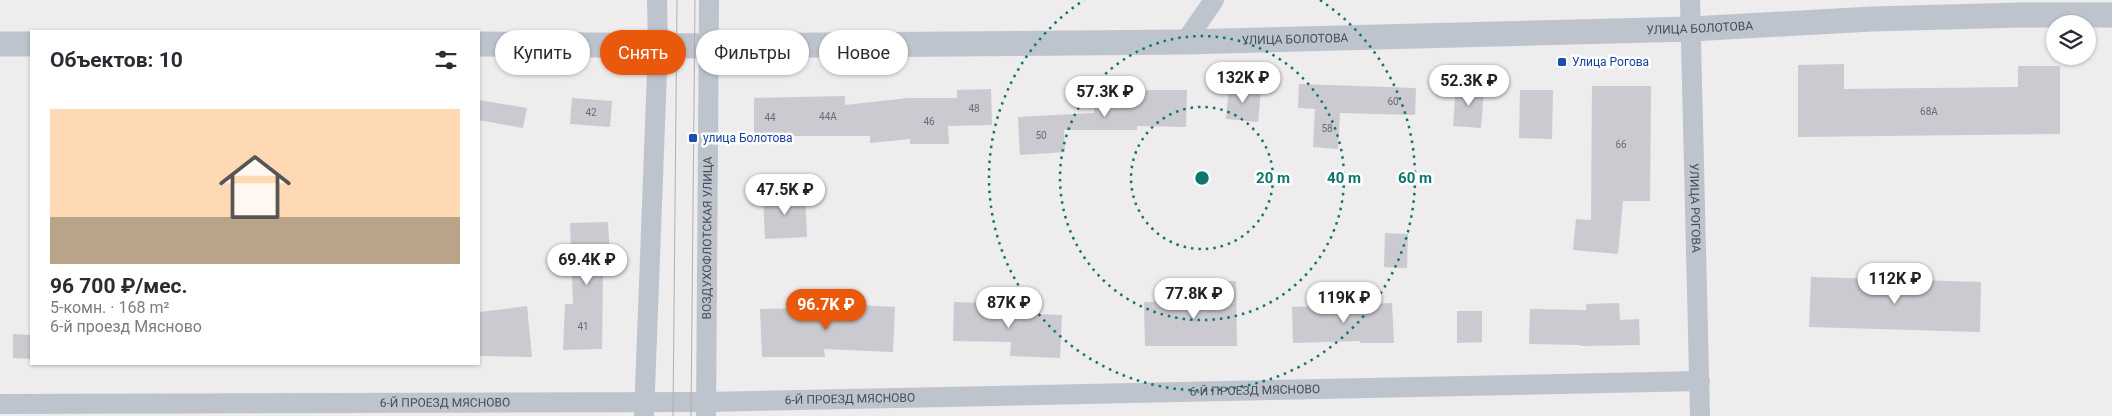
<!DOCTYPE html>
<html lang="ru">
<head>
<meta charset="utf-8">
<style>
  :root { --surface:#fff; --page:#f7f7f7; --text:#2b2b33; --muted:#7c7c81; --accent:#ea580c }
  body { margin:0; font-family:Roboto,sans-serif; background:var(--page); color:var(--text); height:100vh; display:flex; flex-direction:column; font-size:19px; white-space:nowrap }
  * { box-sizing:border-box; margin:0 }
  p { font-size:16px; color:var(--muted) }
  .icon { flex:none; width:28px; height:28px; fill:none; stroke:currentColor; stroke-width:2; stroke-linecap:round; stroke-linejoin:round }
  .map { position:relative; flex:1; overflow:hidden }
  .panel { position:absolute; left:30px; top:30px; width:450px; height:335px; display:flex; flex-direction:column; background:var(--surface); border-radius:0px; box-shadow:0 1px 4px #0004 }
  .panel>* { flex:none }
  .hud { position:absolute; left:495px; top:30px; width:475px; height:45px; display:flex; gap:10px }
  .tools { position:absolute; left:2046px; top:15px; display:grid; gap:10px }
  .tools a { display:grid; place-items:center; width:50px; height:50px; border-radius:50%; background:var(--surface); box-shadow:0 1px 4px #0004; font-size:25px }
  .price { position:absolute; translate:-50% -42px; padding:0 11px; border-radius:18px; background:#fff; color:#222; font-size:16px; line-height:32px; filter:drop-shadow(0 1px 2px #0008) }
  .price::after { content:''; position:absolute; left:50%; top:30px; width:15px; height:11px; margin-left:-8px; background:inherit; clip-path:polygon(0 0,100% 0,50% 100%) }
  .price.selected { background:var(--accent); color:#fff }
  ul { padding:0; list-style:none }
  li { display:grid; align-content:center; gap:10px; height:265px; padding:0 20px }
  li span { display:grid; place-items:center; height:155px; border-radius:0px; color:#555 }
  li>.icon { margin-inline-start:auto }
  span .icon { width:90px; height:90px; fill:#fffc; stroke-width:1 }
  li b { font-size:21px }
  h2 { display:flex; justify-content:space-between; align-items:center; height:60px; padding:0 20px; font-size:21px }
  .chip { padding:0 18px; border-radius:22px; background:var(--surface); box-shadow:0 1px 4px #0004; font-size:18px; line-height:45px }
  .chip.selected { background:var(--accent); color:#fff }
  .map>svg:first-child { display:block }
</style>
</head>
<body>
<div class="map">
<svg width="2112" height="416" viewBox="0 0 2112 416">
  <rect width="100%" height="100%" fill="#eeecec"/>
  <!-- building -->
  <g fill="#cacad0">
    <path d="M 1844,64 L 1844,89 L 2018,87 L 2018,66 L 2060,66 L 2060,134 L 1798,137 L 1798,65 Z"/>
    <path d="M 1299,84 L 1416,88 L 1415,115 L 1340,113 L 1338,149 L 1313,147 L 1315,109 L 1298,108 Z"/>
    <path d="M 1229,86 L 1261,89 L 1258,122 L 1226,119 Z"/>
    <path d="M 1456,86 L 1484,88 L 1481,128 L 1453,126 Z"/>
    <path d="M 1592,86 L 1651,86 L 1650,201 L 1623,201 L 1618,254 L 1573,250 L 1576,219 L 1591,220 Z"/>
    <path d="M 991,89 L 992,125 L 948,126 L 949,144 L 910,144 L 910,139 L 870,143 L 870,136 L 754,136 L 754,98 L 845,96 L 845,105 L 908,98 L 957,98 L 957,90 Z"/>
    <path d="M 1146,90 L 1187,90 L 1186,127 L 1137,126 L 1137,130 L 1064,130 L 1065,152 L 1020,155 L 1018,117 L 1094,113 L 1094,91 L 1146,92 Z"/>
    <path d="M 1520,90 L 1553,90 L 1552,139 L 1519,138 Z"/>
    <path d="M 572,98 L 612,101 L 610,127 L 570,124 Z"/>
    <path d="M 479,100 L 527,108 L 523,128 L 479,120 Z"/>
    <path d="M 805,193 L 807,237 L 765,239 L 763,195 Z"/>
    <path d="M 608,222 L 611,275 L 603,276 L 602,349 L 563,350 L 565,304 L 573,304 L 570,223 Z"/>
    <path d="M 1385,233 L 1408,234 L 1407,268 L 1384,267 Z"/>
    <path d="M 1811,277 L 1981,282 L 1980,332 L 1809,327 Z"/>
    <path d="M 1236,281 L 1237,346 L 1145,346 L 1144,302 L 1210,301 L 1210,282 Z"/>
    <path d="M 954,302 L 996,303 L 995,312 L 1062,315 L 1060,358 L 1010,356 L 1011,342 L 953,341 Z"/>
    <path d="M 1392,303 L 1394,343 L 1360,343 L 1360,341 L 1293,343 L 1292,307 Z"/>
    <path d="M 1619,303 L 1620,320 L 1639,319 L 1640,345 L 1581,346 L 1581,345 L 1529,344 L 1530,309 L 1586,310 L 1586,304 Z"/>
    <path d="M 857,305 L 895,307 L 893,352 L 824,349 L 825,357 L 762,357 L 760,309 L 857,307 Z"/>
    <path d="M 527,306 L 532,357 L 480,356 L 480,312 Z"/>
    <path d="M 1457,311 L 1482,311 L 1482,342 L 1457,343 Z"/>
    <path d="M 13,334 L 31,335 L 31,359 L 13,358 Z"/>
  </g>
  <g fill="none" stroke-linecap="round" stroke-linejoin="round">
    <!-- minor -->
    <g stroke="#bec4cd" stroke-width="20">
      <path id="s1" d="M 1690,0 L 1700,416"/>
      <path d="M 1185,42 L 1214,0"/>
      <path id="s2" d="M 0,404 L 706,402 L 1700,381"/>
      <path d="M 644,416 L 658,45 L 657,0"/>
      <path id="s3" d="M 706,416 L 709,0"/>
    </g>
    <!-- tertiary -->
    <g stroke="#bec4cd" stroke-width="25">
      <path d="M 0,44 L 31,44"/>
      <path id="s4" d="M 479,44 L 708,46 L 1185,42 L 1691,29 L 1872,19 L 2021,15 L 2112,15"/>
    </g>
    <!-- tram -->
    <g stroke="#aeb0b6" stroke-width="1">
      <path d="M 673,416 L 677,0"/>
      <path d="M 691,416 L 695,0"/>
    </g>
  </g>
  <!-- distance rings -->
  <g fill="none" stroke="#0f766e" stroke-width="2.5" stroke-dasharray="2.5 5">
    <circle cx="1202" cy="178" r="71"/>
    <circle cx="1202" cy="178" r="142"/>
    <path d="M1320 0A213 213 0 1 1 1084 0"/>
  </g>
  <!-- markers -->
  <g fill="#1a4fb4" stroke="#fff" stroke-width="2">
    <rect x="1557" y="57" width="10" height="10" rx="2.5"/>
    <rect x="688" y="133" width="10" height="10" rx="2.5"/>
  </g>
  <g text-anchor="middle" stroke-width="5" stroke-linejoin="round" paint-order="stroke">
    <!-- number labels -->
    <g font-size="10" fill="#676c76">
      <text x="1393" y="105">60</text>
      <text x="974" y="112">48</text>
      <text x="1929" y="115">68А</text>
      <text x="591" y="116">42</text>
      <text x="828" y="120">44А</text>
      <text x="770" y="121">44</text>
      <text x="929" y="125">46</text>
      <text x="1327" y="132">58</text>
      <text x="1041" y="139">50</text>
      <text x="1621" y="148">66</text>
      <text x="583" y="330">41</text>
    </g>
    <!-- street labels -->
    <g font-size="12" fill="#464d58" stroke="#fff">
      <text dy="4" stroke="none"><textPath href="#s4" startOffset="1221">УЛИЦА БОЛОТОВА</textPath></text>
      <text dy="4" stroke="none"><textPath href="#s4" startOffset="816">УЛИЦА БОЛОТОВА</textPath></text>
      <text dy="4" stroke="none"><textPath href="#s1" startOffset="208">УЛИЦА РОГОВА</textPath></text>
      <text dy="4" stroke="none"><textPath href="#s3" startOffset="178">ВОЗДУХОФЛОТСКАЯ УЛИЦА</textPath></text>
      <text dy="4" stroke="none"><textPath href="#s2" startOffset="1255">6-Й ПРОЕЗД МЯСНОВО</textPath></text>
      <text dy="4" stroke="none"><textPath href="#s2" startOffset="850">6-Й ПРОЕЗД МЯСНОВО</textPath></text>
      <text dy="4" stroke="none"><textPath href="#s2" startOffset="445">6-Й ПРОЕЗД МЯСНОВО</textPath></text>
    </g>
    <!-- transit labels -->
    <g font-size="12" fill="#164399" stroke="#fff" text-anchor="start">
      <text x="1572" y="66">Улица Рогова</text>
      <text x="703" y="142">улица Болотова</text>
    </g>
  </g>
  <circle cx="1202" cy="178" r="8" fill="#0f766e" stroke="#fff" stroke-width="2.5"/>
  <g font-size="15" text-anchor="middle" font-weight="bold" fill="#0f766e" stroke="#fff" stroke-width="5" stroke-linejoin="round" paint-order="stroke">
    <text x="1273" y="183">20 m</text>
    <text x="1344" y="183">40 m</text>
    <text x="1415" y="183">60 m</text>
  </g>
</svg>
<div class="tools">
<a><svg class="icon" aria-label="layers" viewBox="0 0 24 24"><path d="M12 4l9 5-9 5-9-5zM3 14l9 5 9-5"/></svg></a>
</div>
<b class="price" style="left:1243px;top:104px">132K ₽</b>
<b class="price" style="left:1469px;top:107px">52.3K ₽</b>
<b class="price" style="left:1105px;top:118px">57.3K ₽</b>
<b class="price" style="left:785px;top:216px">47.5K ₽</b>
<b class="price" style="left:587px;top:286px">69.4K ₽</b>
<b class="price" style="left:1895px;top:305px">112K ₽</b>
<b class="price" style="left:1194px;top:320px">77.8K ₽</b>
<b class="price" style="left:1344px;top:324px">119K ₽</b>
<b class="price" style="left:1009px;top:329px">87K ₽</b>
<b class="price selected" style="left:826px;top:331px">96.7K ₽</b>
<div class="hud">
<a class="chip">Купить</a>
<a class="chip selected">Снять</a>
<a class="chip">Фильтры</a>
<a class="chip">Новое</a>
</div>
<section class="panel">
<h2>Объектов: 10<svg class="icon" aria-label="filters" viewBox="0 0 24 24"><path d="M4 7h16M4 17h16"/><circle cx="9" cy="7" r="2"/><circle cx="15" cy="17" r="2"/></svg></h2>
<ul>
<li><span style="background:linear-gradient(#ffd9b3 70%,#b9a48a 0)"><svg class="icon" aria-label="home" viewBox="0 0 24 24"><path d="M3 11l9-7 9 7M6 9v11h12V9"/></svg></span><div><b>96 700 ₽/мес.</b><p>5-комн. · 168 m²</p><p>6-й проезд Мясново</p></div></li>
</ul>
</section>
</div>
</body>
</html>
